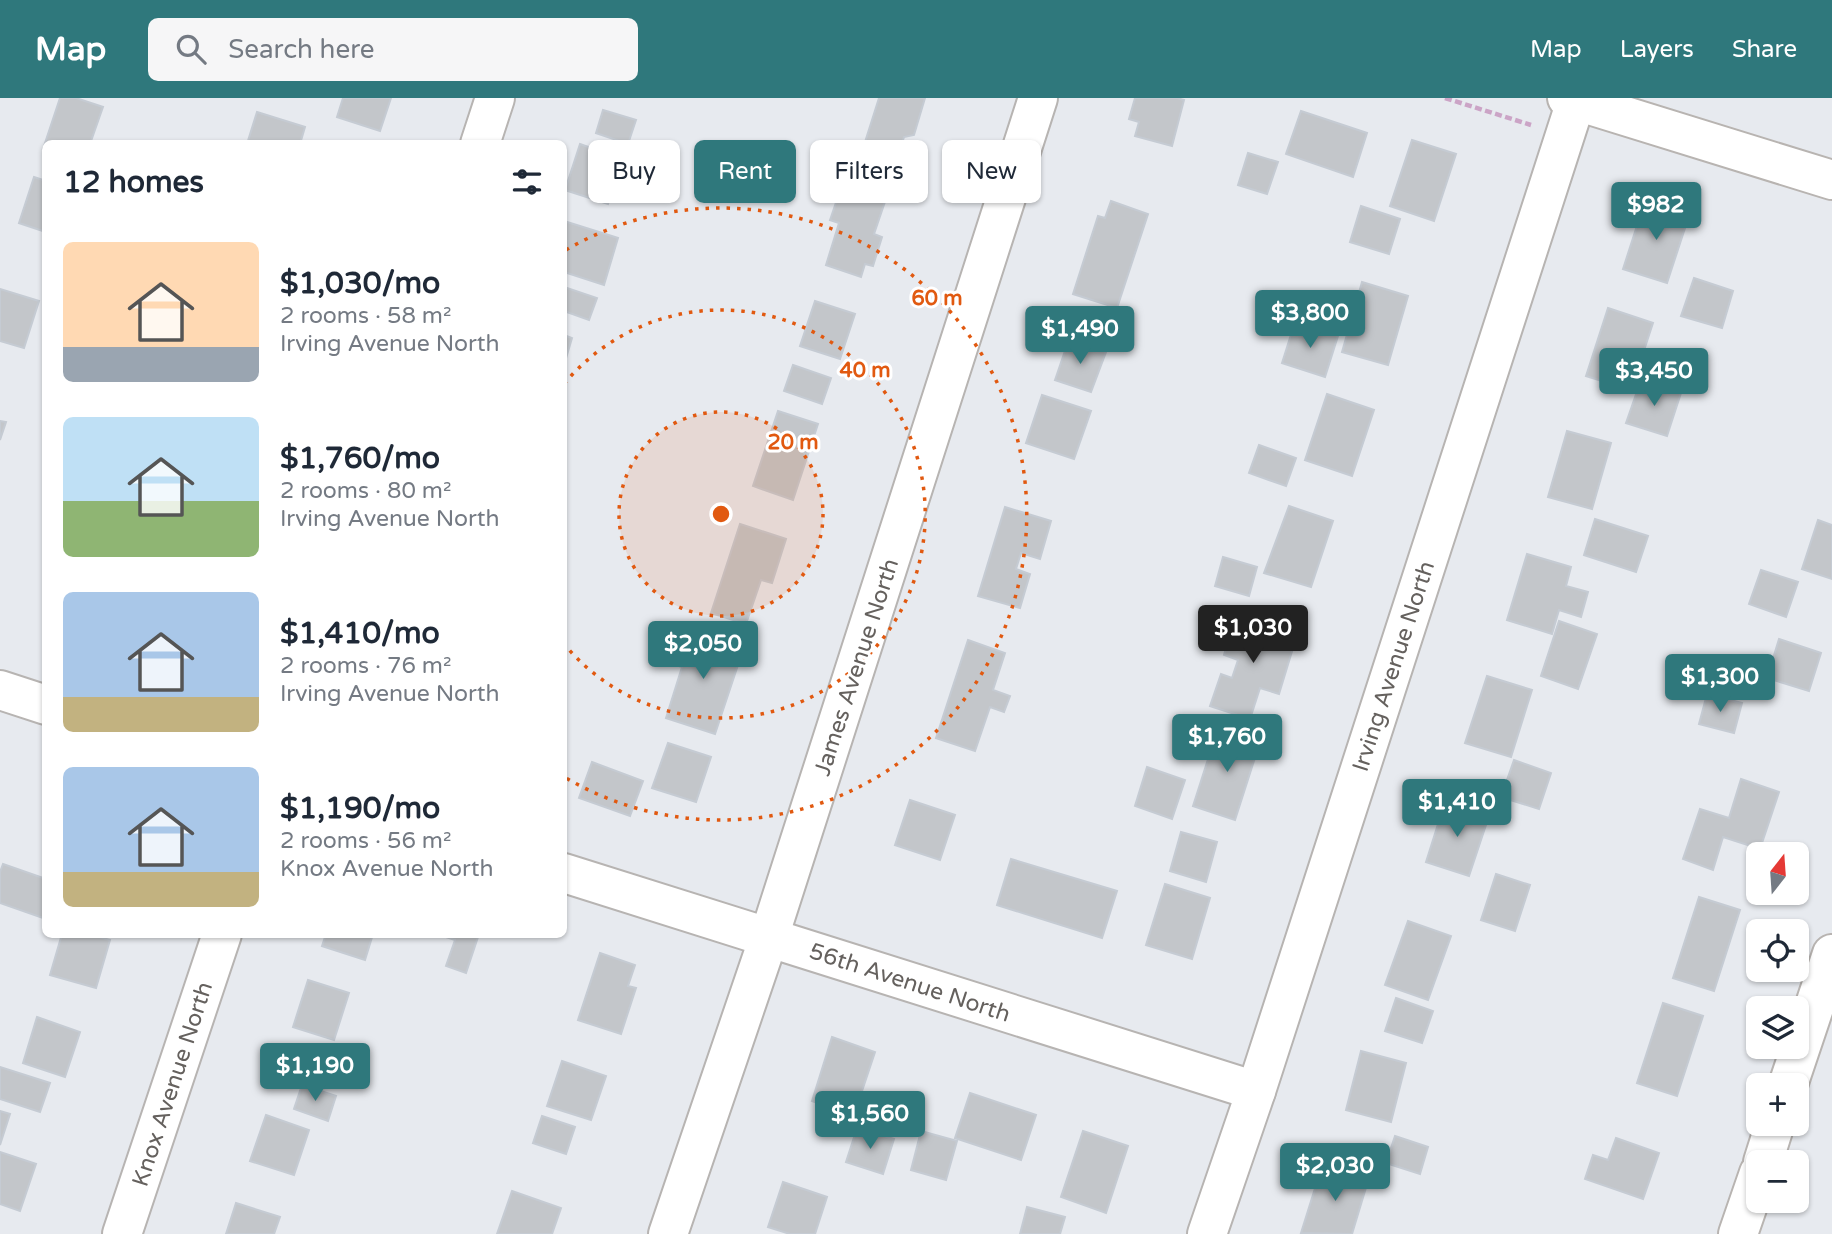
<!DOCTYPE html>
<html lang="en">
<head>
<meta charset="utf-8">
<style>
  :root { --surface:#fff; --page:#f6f6f7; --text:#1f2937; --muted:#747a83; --accent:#2f787c }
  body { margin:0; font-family:"Varela Round",sans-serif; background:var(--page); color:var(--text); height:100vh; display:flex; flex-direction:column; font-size:26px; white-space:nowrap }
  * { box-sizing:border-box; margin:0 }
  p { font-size:23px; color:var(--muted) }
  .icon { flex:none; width:38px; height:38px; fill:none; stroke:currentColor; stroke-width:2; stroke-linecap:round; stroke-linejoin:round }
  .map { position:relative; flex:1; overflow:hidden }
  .drawer { position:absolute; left:42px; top:42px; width:525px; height:798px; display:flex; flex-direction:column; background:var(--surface); border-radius:10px; box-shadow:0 2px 5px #0004 }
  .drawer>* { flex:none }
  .guide { position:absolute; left:588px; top:42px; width:665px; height:63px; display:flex; gap:14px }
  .needle { width:46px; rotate:17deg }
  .controls { position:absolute; left:1746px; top:744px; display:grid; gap:14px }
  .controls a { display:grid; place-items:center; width:63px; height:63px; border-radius:10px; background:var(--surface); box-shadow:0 2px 5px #0004; font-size:35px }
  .price { position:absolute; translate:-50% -60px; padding:0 16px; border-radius:7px; background:var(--accent); color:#fff; font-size:23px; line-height:46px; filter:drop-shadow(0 2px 4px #0008) }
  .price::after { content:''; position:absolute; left:50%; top:42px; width:21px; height:16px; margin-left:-10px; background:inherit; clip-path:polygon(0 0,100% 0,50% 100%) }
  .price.current { background:#222; color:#fff }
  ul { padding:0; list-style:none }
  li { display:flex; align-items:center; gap:21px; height:175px; padding:0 21px }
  li span { display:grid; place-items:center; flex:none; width:196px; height:140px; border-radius:10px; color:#555 }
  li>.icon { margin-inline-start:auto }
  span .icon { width:84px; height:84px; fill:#fffc; stroke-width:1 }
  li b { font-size:30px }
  h2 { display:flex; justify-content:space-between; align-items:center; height:84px; padding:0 21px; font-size:30px }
  .pill { padding:0 24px; border-radius:10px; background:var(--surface); box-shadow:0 2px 5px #0004; font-size:24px; line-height:63px }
  .pill.current { background:var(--accent); color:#fff }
  header { display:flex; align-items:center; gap:42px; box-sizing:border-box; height:98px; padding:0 35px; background:var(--accent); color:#fff }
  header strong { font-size:33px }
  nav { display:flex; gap:38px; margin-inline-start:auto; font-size:24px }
  .search { width:490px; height:63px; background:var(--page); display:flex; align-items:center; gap:18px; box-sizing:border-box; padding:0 24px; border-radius:10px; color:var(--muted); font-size:26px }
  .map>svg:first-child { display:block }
</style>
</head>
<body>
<header>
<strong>Map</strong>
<div class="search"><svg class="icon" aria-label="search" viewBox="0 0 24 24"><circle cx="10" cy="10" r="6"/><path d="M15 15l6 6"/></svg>Search here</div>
<nav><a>Map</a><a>Layers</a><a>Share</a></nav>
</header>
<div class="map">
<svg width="1832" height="1136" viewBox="0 0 1832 1136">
  <rect width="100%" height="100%" fill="#e7eaef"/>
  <!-- building -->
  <g fill="#c3c6ca" stroke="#c5cbd3" stroke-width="2">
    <path d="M 60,0 L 76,0 L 103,9 L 90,46 L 46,46 L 46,52 L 43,51 Z"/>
    <path d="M 343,0 L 391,0 L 380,33 L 337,19 Z"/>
    <path d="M 879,0 L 925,0 L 914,37 L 904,39 L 893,74 L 859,63 Z"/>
    <path d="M 1135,0 L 1177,0 L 1184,2 L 1172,48 L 1135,38 L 1139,24 L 1129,21 Z"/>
    <path d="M 603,12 L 636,22 L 628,46 L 596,35 Z"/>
    <path d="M 1301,13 L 1367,35 L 1353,79 L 1286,56 Z"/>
    <path d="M 257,14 L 305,29 L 300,46 L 247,46 Z"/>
    <path d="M 1412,42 L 1456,56 L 1434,123 L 1390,108 Z"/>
    <path d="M 580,46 L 623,61 L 608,106 L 565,92 Z"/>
    <path d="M 1248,55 L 1278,64 L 1267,96 L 1238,87 Z"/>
    <path d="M 34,79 L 46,83 L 46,134 L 19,125 Z"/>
    <path d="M 844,81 L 888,95 L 874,136 L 882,139 L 873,168 L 865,166 L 861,179 L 826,167 L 839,125 L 830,122 Z"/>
    <path d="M 1111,103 L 1148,116 L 1117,210 L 1073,196 L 1098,118 L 1105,120 Z"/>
    <path d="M 1645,103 L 1689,118 L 1667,185 L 1623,171 Z"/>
    <path d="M 1361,108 L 1400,121 L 1389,156 L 1350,144 Z"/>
    <path d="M 564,123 L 618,140 L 604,187 L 564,174 Z"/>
    <path d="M 1694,180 L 1733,193 L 1722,230 L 1681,218 Z"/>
    <path d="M 1362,184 L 1408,198 L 1388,267 L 1342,254 Z"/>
    <path d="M 564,189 L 597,200 L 589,222 L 564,213 Z"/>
    <path d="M 0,191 L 39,203 L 24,250 L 0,243 Z"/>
    <path d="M 815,203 L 855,216 L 840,261 L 800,248 Z"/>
    <path d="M 1608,210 L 1653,225 L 1631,292 L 1586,278 Z"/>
    <path d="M 1295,224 L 1338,238 L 1325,279 L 1282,265 Z"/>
    <path d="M 564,237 L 572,240 L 564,267 Z"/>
    <path d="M 1069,241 L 1106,254 L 1091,294 L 1055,282 Z"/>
    <path d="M 793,267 L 831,280 L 822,306 L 784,293 Z"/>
    <path d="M 1641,282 L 1681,295 L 1667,338 L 1626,325 Z"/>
    <path d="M 1327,296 L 1374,312 L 1352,378 L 1305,362 Z"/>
    <path d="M 1042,297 L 1091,313 L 1074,361 L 1026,345 Z"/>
    <path d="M 778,313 L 818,326 L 793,402 L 753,388 Z"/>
    <path d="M 0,323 L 6,324 L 0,342 Z"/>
    <path d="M 1567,333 L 1611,345 L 1592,411 L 1548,399 Z"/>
    <path d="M 1259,347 L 1296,360 L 1286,388 L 1249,375 Z"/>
    <path d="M 1289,408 L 1333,423 L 1311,489 L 1264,475 Z"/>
    <path d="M 1005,409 L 1051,423 L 1040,461 L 1021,455 L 1016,471 L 1030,476 L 1020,510 L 978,498 Z"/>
    <path d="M 1595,421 L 1648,438 L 1636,474 L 1584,457 Z"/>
    <path d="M 1818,422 L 1832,427 L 1832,481 L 1802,471 Z"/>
    <path d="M 740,426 L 786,441 L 772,485 L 761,482 L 746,526 L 711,515 Z"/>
    <path d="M 1527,456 L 1571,469 L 1566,488 L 1588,494 L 1581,519 L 1559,512 L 1552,536 L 1507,522 Z"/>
    <path d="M 1223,459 L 1257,469 L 1249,498 L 1215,488 Z"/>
    <path d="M 1761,472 L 1798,484 L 1786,519 L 1749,506 Z"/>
    <path d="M 1236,517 L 1297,537 L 1279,596 L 1260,590 L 1250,621 L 1210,608 L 1221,576 L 1232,580 L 1238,562 L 1224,557 Z"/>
    <path d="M 1559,523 L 1597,536 L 1578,591 L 1541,578 Z"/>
    <path d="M 701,535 L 744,549 L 715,636 L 666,620 L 682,569 L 670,565 L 677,542 L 697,548 Z"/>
    <path d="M 1779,541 L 1821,555 L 1809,593 L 1767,580 Z"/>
    <path d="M 968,542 L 1005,555 L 993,592 L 1010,598 L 1004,614 L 990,609 L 975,653 L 936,640 Z"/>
    <path d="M 1487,578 L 1532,592 L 1511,659 L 1465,645 Z"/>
    <path d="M 1707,596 L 1742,605 L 1734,635 L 1699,626 Z"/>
    <path d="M 1218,630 L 1260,644 L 1235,722 L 1193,708 Z"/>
    <path d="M 668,645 L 711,659 L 696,704 L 652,690 Z"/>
    <path d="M 1514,662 L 1551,675 L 1539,711 L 1501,699 Z"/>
    <path d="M 592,664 L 643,683 L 630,718 L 579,700 Z"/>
    <path d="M 1147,669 L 1185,682 L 1172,721 L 1135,708 Z"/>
    <path d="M 1741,681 L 1779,694 L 1760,751 L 1723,739 L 1713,772 L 1683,761 L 1700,711 L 1729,720 Z"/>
    <path d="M 910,702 L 955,717 L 940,762 L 895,747 Z"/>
    <path d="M 1445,704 L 1489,718 L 1469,778 L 1426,764 Z"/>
    <path d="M 1181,734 L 1217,744 L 1206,784 L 1170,773 Z"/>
    <path d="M 1011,761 L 1117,793 L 1102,840 L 997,807 Z"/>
    <path d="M 3,766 L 46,781 L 46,814 L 43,820 L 0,805 L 0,774 Z"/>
    <path d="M 1496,776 L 1530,787 L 1515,833 L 1481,822 Z"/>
    <path d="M 1165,786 L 1210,800 L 1192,861 L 1146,847 Z"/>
    <path d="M 1699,799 L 1740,812 L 1714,893 L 1673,880 Z"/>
    <path d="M 1408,823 L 1451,838 L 1428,902 L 1385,887 Z"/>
    <path d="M 62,836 L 88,836 L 110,842 L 96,890 L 50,877 Z"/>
    <path d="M 326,836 L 373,836 L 365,862 L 322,848 Z"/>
    <path d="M 437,836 L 479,836 L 466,875 L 446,868 L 455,842 Z"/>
    <path d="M 600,855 L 635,867 L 628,888 L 636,890 L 621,936 L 578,922 Z"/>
    <path d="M 308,882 L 349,895 L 334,942 L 293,929 Z"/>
    <path d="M 1396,900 L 1433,913 L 1422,945 L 1385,933 Z"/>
    <path d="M 1663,905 L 1703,918 L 1677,998 L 1637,985 Z"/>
    <path d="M 37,919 L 80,934 L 65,979 L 23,965 Z"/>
    <path d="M 832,939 L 875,954 L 854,1017 L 812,1003 Z"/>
    <path d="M 1361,953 L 1406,965 L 1391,1024 L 1346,1012 Z"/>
    <path d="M 562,963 L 606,978 L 591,1022 L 547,1008 Z"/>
    <path d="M 0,969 L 50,985 L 40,1014 L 0,1001 Z"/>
    <path d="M 302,987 L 336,998 L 328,1023 L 294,1011 Z"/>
    <path d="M 970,995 L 1036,1017 L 1021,1062 L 955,1040 Z"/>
    <path d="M 0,1013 L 10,1016 L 0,1047 Z"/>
    <path d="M 266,1017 L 309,1032 L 294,1077 L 250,1063 Z"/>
    <path d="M 542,1018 L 575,1029 L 566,1056 L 533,1045 Z"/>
    <path d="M 857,1030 L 894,1041 L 883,1076 L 846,1064 Z"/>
    <path d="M 921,1033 L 957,1043 L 946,1082 L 911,1072 Z"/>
    <path d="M 1083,1033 L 1128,1048 L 1106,1115 L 1061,1099 Z"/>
    <path d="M 1395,1038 L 1428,1049 L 1420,1076 L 1386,1065 Z"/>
    <path d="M 1616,1040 L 1659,1055 L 1643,1101 L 1585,1081 L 1593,1057 L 1608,1062 Z"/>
    <path d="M 0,1054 L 36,1066 L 20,1113 L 0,1106 Z"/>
    <path d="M 1322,1068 L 1368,1083 L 1352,1136 L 1301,1135 Z"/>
    <path d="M 783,1084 L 827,1099 L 815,1136 L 790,1136 L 768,1129 Z"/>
    <path d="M 512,1093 L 561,1110 L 552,1136 L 497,1136 Z"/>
    <path d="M 236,1105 L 280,1119 L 274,1136 L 226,1136 Z"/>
    <path d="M 1027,1109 L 1065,1119 L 1060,1136 L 1020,1136 Z"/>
  </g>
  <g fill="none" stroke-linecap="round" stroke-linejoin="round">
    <defs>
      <g id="street">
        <path d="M 480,46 L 495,0"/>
        <path d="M 0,592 L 46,607"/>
        <path d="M 564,775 L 1256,993"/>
        <path d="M 122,1136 L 222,836"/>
        <path d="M 668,1136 L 769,839 L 1038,0"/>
        <path d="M 1207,1136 L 1256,993 L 1577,0"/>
      </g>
      <g id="secondary">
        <path d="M 1567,0 L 1832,82"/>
        <path d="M 1788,987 L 1832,856"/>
        <path d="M 1763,1064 L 1775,1026"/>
        <path d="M 1738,1136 L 1759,1075"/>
      </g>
    </defs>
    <!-- street casing -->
    <use href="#street" stroke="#b7b4b2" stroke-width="42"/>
    <!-- secondary casing -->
    <use href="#secondary" stroke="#b8b4b1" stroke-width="42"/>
    <!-- path -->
    <path stroke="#cba4c6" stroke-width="4.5" stroke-dasharray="7 3.5" stroke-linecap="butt" d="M 1445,0 L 1531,27"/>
    <!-- street -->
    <use href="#street" stroke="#fff" stroke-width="38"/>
    <!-- secondary -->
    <use href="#secondary" stroke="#fff" stroke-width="38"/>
  </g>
  <!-- distance rings -->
  <circle cx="721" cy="416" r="102" fill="#e15910" fill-opacity=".12"/>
  <g fill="none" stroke="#e15910" stroke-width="3.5" stroke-dasharray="3.5 7">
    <circle cx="721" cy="416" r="102"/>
    <path d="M564 286A204 204 0 1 1 564 546"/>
    <path d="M566 152A306 306 0 1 1 566 680"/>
  </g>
  <g text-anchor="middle" stroke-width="6" stroke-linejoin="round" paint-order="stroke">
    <!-- street labels -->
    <g font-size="23" fill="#65615e" stroke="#fff">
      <text transform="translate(1393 568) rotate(-72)" y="8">Irving Avenue North</text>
      <text transform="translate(856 569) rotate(-72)" y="8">James Avenue North</text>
      <text transform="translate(910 884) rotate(18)" y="8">56th Avenue North</text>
      <text transform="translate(172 986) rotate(-72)" y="8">Knox Avenue North</text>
    </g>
  </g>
  <circle cx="721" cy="416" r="10" fill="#e15910" stroke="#fff" stroke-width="3.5"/>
  <g font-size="21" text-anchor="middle" font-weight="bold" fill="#e15910" stroke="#fff" stroke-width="6" stroke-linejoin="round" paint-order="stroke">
    <text x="937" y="207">60 m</text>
    <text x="865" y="279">40 m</text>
    <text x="793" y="351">20 m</text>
  </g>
</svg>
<div class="controls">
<a><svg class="needle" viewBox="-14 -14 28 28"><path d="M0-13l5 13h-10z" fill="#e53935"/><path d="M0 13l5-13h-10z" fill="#747a83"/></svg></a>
<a><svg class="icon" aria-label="locate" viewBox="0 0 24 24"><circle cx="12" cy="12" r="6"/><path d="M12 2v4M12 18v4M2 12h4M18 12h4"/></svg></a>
<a><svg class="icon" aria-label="layers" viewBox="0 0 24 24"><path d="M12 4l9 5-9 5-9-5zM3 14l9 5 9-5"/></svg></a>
<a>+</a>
<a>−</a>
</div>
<b class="price" style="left:1656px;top:144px">$982</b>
<b class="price" style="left:1310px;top:252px">$3,800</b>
<b class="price" style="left:1080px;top:268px">$1,490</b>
<b class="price" style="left:1654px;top:310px">$3,450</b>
<b class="price current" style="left:1253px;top:567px">$1,030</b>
<b class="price" style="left:703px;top:583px">$2,050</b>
<b class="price" style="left:1720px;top:616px">$1,300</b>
<b class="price" style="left:1227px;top:676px">$1,760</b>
<b class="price" style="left:1457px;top:741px">$1,410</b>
<b class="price" style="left:315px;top:1005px">$1,190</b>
<b class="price" style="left:870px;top:1053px">$1,560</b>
<b class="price" style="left:1335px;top:1105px">$2,030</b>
<div class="guide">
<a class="pill">Buy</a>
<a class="pill current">Rent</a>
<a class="pill">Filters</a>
<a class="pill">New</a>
</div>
<section class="drawer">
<h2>12 homes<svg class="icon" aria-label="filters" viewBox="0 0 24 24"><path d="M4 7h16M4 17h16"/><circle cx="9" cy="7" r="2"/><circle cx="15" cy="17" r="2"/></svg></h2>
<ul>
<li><span style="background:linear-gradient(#ffd9b3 75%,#9aa5b1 0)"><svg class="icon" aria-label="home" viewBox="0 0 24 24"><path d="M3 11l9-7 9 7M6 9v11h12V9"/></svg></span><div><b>$1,030/mo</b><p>2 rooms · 58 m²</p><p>Irving Avenue North</p></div></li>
<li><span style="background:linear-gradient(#bfe0f5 60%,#8fb573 0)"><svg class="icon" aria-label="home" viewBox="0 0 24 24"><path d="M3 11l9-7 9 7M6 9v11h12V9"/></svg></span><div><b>$1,760/mo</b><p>2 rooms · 80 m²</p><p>Irving Avenue North</p></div></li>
<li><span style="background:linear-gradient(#a9c7e8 75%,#c2b280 0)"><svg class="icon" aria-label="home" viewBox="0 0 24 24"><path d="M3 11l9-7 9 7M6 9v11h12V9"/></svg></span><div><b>$1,410/mo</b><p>2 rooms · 76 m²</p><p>Irving Avenue North</p></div></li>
<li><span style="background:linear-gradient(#a9c7e8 75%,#c2b280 0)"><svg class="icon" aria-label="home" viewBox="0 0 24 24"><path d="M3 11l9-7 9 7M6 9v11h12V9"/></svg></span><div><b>$1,190/mo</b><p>2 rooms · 56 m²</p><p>Knox Avenue North</p></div></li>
</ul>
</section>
</div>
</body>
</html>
